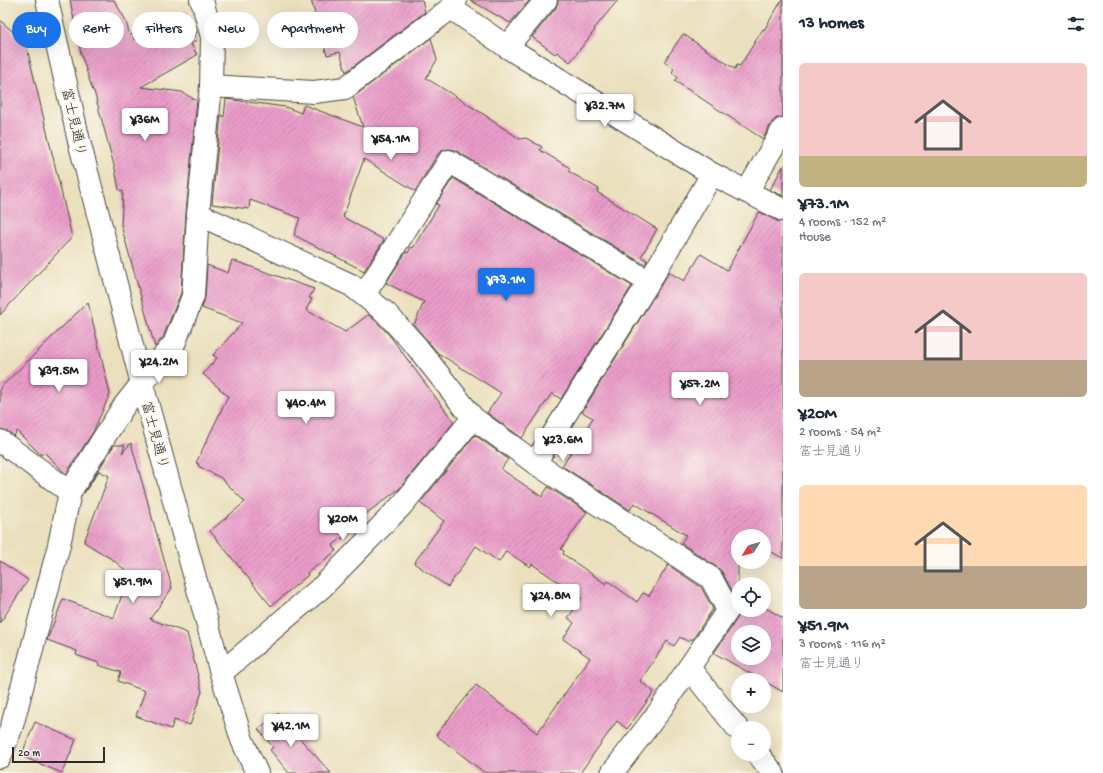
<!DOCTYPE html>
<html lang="en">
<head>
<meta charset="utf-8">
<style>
  :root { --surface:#fff; --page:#f6f6f7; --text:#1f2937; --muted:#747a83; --accent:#1a73e8 }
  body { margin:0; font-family:"Gochi Hand","Klee One",sans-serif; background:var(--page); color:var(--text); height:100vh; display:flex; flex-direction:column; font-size:15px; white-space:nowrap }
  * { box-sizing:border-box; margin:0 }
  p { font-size:13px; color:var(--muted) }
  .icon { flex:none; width:22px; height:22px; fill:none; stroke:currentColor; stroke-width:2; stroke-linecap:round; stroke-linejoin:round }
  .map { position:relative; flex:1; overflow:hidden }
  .side { display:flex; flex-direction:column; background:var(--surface); width:320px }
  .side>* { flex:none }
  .guide { position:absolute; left:12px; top:12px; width:380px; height:36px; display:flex; gap:8px }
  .needle { width:26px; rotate:233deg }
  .buttons { position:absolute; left:731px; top:529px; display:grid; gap:8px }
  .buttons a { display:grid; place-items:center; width:40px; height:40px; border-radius:50%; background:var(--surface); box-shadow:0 4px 16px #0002; font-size:20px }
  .scale { position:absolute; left:12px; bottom:10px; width:93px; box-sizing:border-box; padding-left:4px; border:2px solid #2b2b2b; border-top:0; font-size:11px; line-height:14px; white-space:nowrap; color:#2b2b2b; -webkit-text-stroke:3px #fbf7ec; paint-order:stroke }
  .price { position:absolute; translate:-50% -34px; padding:0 9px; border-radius:4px; background:#fff; color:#222; font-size:13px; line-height:26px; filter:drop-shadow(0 1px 2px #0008) }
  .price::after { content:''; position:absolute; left:50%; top:24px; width:12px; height:9px; margin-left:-6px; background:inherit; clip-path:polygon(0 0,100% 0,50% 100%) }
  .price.on { background:var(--accent); color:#fff }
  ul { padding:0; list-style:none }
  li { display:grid; align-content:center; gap:8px; height:212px; padding:0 16px }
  li span { display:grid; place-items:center; height:124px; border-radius:6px; color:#555 }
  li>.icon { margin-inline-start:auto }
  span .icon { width:72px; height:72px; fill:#fffc; stroke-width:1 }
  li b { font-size:17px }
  h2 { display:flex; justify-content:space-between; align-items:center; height:48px; padding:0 16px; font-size:17px }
  .tag { padding:0 14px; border-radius:18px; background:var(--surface); box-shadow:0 4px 16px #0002; font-size:14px; line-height:36px }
  .tag.on { background:var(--accent); color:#fff }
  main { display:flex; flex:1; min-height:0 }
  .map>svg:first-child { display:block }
</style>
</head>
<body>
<main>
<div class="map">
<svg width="783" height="773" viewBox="0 0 783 773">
  <defs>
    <pattern id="building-hatch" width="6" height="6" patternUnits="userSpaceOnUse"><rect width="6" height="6" fill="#ea9cc9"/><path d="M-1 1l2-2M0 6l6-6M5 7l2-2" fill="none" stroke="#be7fa3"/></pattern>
  </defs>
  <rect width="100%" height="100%" fill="#fbf7ec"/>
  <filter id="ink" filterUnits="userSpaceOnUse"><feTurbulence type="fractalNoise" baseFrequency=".025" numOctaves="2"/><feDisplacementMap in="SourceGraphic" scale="8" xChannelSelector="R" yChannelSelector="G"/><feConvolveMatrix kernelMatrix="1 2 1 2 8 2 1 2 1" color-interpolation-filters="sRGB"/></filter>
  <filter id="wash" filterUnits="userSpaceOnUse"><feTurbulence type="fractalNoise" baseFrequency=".012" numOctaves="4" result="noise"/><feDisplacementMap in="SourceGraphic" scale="16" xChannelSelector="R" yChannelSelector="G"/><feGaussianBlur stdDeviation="0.9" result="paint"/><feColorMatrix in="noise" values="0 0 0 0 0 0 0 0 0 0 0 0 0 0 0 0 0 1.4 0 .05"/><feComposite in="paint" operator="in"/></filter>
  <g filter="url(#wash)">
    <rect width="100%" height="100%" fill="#ebe0bd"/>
    <g id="blocks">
      <!-- building -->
      <g fill="url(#building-hatch)" fill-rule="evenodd">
        <path d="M 70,0 L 114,0 L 125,19 L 130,35 L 133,34 L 134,40 L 185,11 L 197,33 L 194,35 L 197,40 L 191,44 L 197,55 L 141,87 L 182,92 L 197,101 L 186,213 L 181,293 L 163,337 L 155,347 L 121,225 L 123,191 L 119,190 L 115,169 L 94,91 L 93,91 L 81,54 Z"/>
        <path d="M 311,0 L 422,0 L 425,12 L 346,72 L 340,52 L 327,55 Z"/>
        <path d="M 470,0 L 530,0 L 510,23 Z"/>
        <path d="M 558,0 L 618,0 L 594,29 L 595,30 L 570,62 L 557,52 L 555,54 L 532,37 L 556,8 L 558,2 Z"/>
        <path d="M 782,0 L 783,0 L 783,117 L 777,118 L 772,122 L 763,139 L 675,81 L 678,77 L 672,73 L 674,68 L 664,62 L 683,34 L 735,69 L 737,65 L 740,66 L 763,29 L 764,30 Z"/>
        <path d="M 0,20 L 26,44 L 72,237 L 0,315 Z"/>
        <path d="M 431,38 L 437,60 L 426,78 L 488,117 L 488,118 L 520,139 L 526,138 L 542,147 L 540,150 L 570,168 L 568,171 L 599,189 L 597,192 L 657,229 L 641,257 L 647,260 L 645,265 L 455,150 L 450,149 L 443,150 L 438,154 L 415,191 L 364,159 L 343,217 L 384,240 L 364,271 L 294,235 L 300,218 L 250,200 L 249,209 L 212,204 L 221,115 L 224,117 L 226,99 L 285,107 L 301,113 L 304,105 L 363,127 L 353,97 Z"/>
        <path d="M 783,166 L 783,196 L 770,190 Z"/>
        <path d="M 453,178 L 632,286 L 561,399 L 552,393 L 522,438 L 487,413 L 501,393 L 438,353 L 414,325 L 424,302 L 386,283 L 406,252 L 408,253 L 411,247 L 413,248 L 439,205 L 436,204 Z"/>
        <path d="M 759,212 L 777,221 L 783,222 L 783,558 L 764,548 L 764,536 L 740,536 L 738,535 L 738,602 L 722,572 L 718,568 L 681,543 L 686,535 L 634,503 L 630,510 L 562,466 L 593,418 L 582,412 L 669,272 L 684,281 L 701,254 L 727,270 Z"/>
        <path d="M 232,260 L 314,289 L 309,298 L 312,299 L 306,310 L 345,332 L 368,315 L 377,322 L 390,336 L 454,422 L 399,489 L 347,528 L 350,532 L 333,545 L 336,551 L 307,573 L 308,575 L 271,606 L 210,531 L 245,502 L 221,478 L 198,466 L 199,464 L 196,463 L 228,396 L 203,374 L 217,358 L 213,355 L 242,323 L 202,308 L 205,297 L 207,265 L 228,273 Z"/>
        <path d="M 88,302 L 110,394 L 93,432 L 66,474 L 44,452 L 41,455 L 17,431 L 14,436 L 7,431 L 0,429 L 0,388 Z"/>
        <path d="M 475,435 L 508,459 L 501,469 L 542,497 L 548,487 L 587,512 L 561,549 L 564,551 L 563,554 L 606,584 L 608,581 L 637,602 L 643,593 L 649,596 L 668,565 L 701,587 L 713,609 L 692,640 L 691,639 L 689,642 L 680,637 L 674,646 L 667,641 L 640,681 L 654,692 L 627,729 L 617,721 L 580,773 L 485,773 L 436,735 L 476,685 L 537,733 L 590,658 L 563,639 L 574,623 L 568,618 L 582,598 L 532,564 L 530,567 L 506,551 L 499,562 L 476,546 L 448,587 L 414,563 L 444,521 L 420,503 Z"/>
        <path d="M 131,443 L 172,588 L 150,619 L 187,633 L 202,692 L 190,725 L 174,720 L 171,729 L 136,716 L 145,691 L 118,681 L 121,672 L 98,665 L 99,663 L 76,655 L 77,651 L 47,640 L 63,599 L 114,618 L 124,589 L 133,576 L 113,560 L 84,542 L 109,476 L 99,471 L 84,493 L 114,445 L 125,445 L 122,453 Z"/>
        <path d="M 0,561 L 28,580 L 0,623 Z"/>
        <path d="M 764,607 L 783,618 L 783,692 L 764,681 L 764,680 L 762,680 L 714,653 L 738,617 L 740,610 L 764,610 ZM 738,632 L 764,632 L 764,658 L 738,658 Z"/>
        <path d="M 279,713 L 303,742 L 331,773 L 289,773 L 270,750 L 273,747 L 258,729 Z"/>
        <path d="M 35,722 L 76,740 L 62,773 L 21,756 Z"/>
      </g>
    </g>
  </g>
  <g filter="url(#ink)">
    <use href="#blocks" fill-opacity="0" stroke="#484641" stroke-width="1"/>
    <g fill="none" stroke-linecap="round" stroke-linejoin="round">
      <defs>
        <g id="minor">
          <path d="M 451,8 L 507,47 L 712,174 L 783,210"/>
          <path d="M 507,47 L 546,0"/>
          <path d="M 211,86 L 314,92 L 345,88 L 451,8 L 456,0"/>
          <path d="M 747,192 L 783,129"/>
          <path d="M 198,214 L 351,285 L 386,313 L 417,347 L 473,418 L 535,463 L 711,578 L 728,610 L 658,713 L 612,773"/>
          <path d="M 364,295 L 449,161 L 649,282"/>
          <path d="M 0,441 L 70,492"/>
          <path d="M 535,463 L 649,282 L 712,174"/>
          <path d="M 689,668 L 738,729"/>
          <path d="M 221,673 L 322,587 L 402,505 L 473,418"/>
          <path d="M 758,754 L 773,773"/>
          <path d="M 0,757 L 12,726 L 59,545 L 70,492 L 103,439 L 124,406 L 161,359 L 174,344 L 193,296 L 198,214 L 211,86 L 212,37 L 203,4 L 201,0"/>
        </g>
        <path id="tertiary" d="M 47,0 L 79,141 L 142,384 L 221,673 L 242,740 L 257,773"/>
      </defs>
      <!-- minor casing -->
      <use href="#minor" stroke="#484641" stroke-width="24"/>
      <!-- tertiary casing -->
      <use href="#tertiary" stroke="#484641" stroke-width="24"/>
      <!-- minor -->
      <use href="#minor" stroke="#fff" stroke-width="22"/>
      <!-- tertiary -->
      <use href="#tertiary" stroke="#fff" stroke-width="22"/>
    </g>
  </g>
  <g text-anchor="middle" stroke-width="4" stroke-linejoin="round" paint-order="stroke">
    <!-- street labels -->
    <g font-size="14" fill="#2b2b2b" stroke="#fbf7ec">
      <text transform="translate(75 122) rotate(77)" y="5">富士見通り</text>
      <text transform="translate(156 435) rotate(75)" y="5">富士見通り</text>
    </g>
  </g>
</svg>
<div class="buttons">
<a><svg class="needle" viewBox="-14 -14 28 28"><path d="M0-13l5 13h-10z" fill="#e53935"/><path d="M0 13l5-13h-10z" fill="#747a83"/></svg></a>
<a><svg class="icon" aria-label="locate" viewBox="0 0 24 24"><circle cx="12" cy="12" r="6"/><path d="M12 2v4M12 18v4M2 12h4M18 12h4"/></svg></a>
<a><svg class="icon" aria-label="layers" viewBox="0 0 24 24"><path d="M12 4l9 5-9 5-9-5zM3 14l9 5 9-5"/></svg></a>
<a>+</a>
<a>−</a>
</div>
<div class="scale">20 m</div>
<b class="price" style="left:605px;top:128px">¥32.7M</b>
<b class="price" style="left:145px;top:142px">¥36M</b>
<b class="price" style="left:391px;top:161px">¥54.1M</b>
<b class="price on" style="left:506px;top:302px">¥73.1M</b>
<b class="price" style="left:159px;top:384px">¥24.2M</b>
<b class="price" style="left:59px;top:393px">¥39.5M</b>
<b class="price" style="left:700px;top:406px">¥57.2M</b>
<b class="price" style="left:306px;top:425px">¥40.4M</b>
<b class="price" style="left:563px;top:462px">¥23.6M</b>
<b class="price" style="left:343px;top:541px">¥20M</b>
<b class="price" style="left:133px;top:604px">¥51.9M</b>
<b class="price" style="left:551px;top:618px">¥24.8M</b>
<b class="price" style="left:291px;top:748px">¥42.1M</b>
<div class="guide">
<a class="tag on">Buy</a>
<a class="tag">Rent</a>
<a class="tag">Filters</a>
<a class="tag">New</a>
<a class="tag">Apartment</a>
</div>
</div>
<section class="side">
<h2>13 homes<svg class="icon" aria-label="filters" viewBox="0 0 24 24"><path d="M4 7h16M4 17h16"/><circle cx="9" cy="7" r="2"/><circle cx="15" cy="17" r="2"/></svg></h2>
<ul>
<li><span style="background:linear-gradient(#f6c9c9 75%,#c2b280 0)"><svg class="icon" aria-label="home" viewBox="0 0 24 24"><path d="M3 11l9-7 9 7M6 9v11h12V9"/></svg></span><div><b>¥73.1M</b><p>4 rooms · 152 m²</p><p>House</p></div></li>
<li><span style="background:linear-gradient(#f6c9c9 70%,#b9a48a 0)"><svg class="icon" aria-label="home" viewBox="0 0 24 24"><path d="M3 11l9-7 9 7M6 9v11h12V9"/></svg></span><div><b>¥20M</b><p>2 rooms · 54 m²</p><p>富士見通り</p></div></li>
<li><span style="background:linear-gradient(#ffd9b3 65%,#b9a48a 0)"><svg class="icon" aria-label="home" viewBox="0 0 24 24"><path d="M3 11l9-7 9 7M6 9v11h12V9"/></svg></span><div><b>¥51.9M</b><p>3 rooms · 116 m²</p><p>富士見通り</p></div></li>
</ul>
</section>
</main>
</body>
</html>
